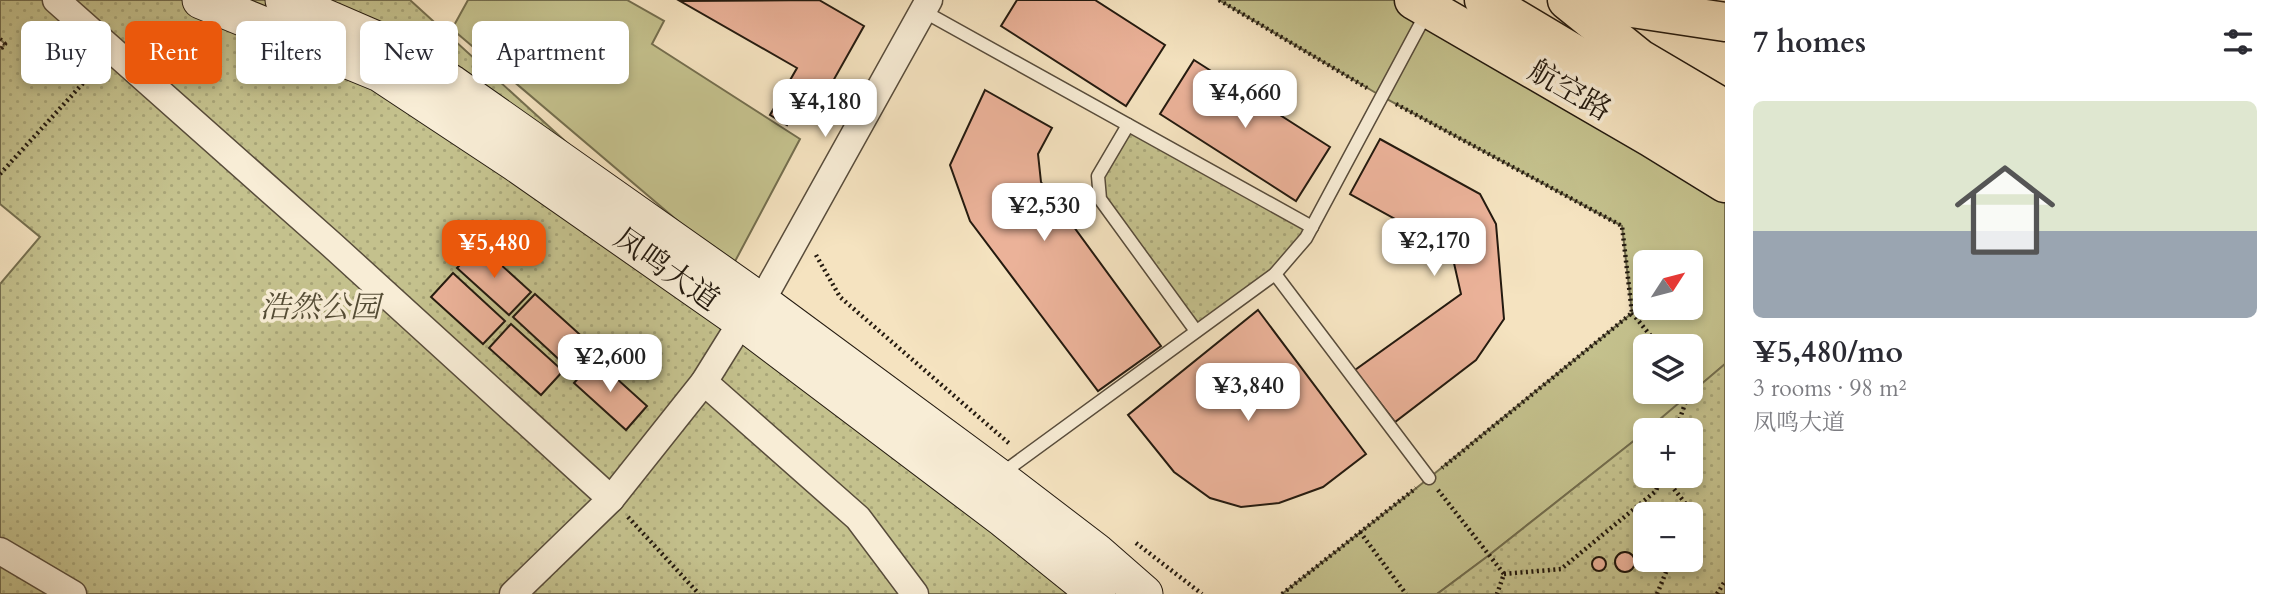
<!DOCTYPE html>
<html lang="en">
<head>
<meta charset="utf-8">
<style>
  :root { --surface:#fff; --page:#f7f7f7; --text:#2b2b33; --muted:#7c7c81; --accent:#ea580c }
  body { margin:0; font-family:Cardo,"Noto Serif SC",serif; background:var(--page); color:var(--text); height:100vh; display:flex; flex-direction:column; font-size:26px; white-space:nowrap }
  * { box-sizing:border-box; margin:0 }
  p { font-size:23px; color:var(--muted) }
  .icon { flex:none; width:38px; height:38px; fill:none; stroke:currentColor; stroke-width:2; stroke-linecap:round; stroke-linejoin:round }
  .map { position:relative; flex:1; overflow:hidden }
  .panel { display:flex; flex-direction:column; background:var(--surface); width:560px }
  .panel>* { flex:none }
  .banner { position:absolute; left:21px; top:21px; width:665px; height:63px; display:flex; gap:14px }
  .needle { width:46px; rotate:54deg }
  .tools { position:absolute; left:1633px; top:250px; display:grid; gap:14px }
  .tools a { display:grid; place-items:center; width:70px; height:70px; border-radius:10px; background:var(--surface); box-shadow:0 4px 10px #0003; font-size:35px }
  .price { position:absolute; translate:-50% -60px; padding:0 16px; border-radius:14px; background:#fff; color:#222; font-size:23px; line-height:46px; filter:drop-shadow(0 2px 4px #0008) }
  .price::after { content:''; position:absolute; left:50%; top:42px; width:21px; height:16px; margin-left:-10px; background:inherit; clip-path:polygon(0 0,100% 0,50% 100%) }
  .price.current { background:var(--accent); color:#fff }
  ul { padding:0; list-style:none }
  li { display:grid; align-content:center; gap:14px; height:371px; padding:0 28px }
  li span { display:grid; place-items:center; height:217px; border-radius:10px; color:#555 }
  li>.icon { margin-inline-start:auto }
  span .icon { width:126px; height:126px; fill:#fffc; stroke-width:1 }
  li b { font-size:30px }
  h2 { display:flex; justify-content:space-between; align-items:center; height:84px; padding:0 28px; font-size:30px }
  .pill { padding:0 24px; border-radius:10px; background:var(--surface); box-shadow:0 4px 10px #0003; font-size:24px; line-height:63px }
  .pill.current { background:var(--accent); color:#fff }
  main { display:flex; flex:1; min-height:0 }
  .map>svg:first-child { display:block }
</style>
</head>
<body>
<main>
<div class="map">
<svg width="1725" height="594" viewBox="0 0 1725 594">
  <defs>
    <pattern id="park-dots" width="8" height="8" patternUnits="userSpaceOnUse" patternTransform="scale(1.75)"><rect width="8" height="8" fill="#c4c18d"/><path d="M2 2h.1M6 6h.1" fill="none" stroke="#a8a578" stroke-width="1.8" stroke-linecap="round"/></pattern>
  </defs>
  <rect width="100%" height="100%" fill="#f5e3c0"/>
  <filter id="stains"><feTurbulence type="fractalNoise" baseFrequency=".00286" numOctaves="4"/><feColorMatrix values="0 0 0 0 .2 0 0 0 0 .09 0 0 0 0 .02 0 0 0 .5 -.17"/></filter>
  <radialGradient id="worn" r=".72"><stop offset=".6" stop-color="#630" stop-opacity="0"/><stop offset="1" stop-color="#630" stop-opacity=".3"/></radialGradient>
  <!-- grass -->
  <g fill="#c4c18d" stroke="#746e4e" stroke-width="2" fill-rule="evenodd">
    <path d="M 468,0 L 627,0 L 664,21 L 652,44 L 800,139 L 732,267 L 452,29 Z"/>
    <path d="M 1219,0 L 1412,0 L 1725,183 L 1725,364 L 1658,422 L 1488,556 L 1437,594 L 1282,594 L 1429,478 L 1632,313 L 1622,226 L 1381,96 ZM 1645,262 L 1690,262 L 1690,308 L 1645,308 ZM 1645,346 L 1690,346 L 1690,392 L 1645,392 Z"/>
  </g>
  <!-- park -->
  <g fill="url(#park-dots)" stroke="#746e4e" stroke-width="2" fill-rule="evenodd">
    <path d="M 0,0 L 410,0 L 710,273 L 1088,594 L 0,594 L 0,284 L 40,237 L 0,204 L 0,50 L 5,44 L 0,39 Z"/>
    <path d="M 1128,125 L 1312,227 L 1275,274 L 1196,331 L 1100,199 L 1098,176 Z"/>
    <path d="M 1725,364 L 1725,594 L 1437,594 L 1488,556 L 1645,432 L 1645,476 L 1690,476 L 1690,430 L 1647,430 ZM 1645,514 L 1690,514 L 1690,560 L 1645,560 Z"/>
  </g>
  <!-- building -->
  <g fill="#ebb299" stroke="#241a0f" stroke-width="2">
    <path d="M 819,0 L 864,26 L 828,90 L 812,81 L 787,125 L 770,115 L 797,68 L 680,1 Z"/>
    <path d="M 1017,0 L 1095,0 L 1165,45 L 1126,106 L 1001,26 Z"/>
    <path d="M 1194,60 L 1330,147 L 1296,201 L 1160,114 Z"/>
    <path d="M 985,90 L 1052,128 L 1038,154 L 1041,182 L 1161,346 L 1098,391 L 970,221 L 950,165 Z"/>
    <path d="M 1380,139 L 1480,194 L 1496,224 L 1504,319 L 1476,360 L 1395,422 L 1355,370 L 1461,294 L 1451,250 L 1350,194 Z"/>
    <path d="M 479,245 L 531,292 L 509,315 L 457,268 Z"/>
    <path d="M 453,273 L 505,321 L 483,344 L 431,297 Z"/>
    <path d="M 535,294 L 587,341 L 565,365 L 513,317 Z"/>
    <path d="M 1258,310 L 1366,454 L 1323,487 L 1279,503 L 1241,507 L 1210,498 L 1174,472 L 1128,415 Z"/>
    <path d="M 511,324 L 563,371 L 541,395 L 489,348 Z"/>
    <path d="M 595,359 L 647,406 L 626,430 L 574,383 Z"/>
    <circle cx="1625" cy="562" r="10"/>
    <circle cx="1599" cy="564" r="7"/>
  </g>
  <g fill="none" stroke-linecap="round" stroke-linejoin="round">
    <defs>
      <g id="lane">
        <path d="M 923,11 L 1312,227"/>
        <path d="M 1128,125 L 1098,176 L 1100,199 L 1196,331"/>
        <path d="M 1275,274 L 1429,478"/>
        <path d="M 1001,474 L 1275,274 L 1306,238 L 1427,12"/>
      </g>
      <g id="street">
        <path d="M 56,0 L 332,245 L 611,499 L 513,594"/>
        <path d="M 704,382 L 858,518 L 915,594"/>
        <path d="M 611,499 L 704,382 L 742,321 L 761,302 L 929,0"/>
        <path d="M 0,551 L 73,594"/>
      </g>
      <g id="secondary">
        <path d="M 201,0 L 380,73 L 516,163 L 742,321 L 1004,519 L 1097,594"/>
        <path d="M 284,0 L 388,45 L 452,84 L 761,302 L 998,477 L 1096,552 L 1144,594"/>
      </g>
      <g id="primary">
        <path d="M 1414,0 L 1652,138 L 1725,183"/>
        <path d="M 1484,0 L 1725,144"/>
        <path d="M 1567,0 L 1640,59 L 1725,109"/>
        <path d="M 1579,0 L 1725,22"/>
      </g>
    </defs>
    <!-- lane casing -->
    <use href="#lane" stroke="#584c3b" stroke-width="15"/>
    <!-- street casing -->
    <use href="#street" stroke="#584c3b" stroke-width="29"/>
    <!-- secondary casing -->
    <use href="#secondary" stroke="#241a0f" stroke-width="39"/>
    <!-- primary casing -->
    <use href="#primary" stroke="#241a0f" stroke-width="41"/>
    <!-- path -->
    <g stroke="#241a0f" stroke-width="4.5" stroke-dasharray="2 3.5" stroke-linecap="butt">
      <path d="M 1219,0 L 1367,88"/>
      <path d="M 0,39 L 5,44 L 0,50"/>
      <path d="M 1396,104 L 1622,226 L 1632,313 L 1442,468"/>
      <path d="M 0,174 L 96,69"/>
      <path d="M 816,255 L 840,297 L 1011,445"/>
      <path d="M 1632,313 L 1659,346"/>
      <path d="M 1690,385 L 1690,388"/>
      <path d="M 1676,430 L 1689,392"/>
      <path d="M 1664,476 L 1692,512 L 1690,515"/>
      <path d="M 1438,490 L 1504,574 L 1497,594"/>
      <path d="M 628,517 L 699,594"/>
      <path d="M 1360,532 L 1406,594"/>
      <path d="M 1136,543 L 1202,594"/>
      <path d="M 1504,574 L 1561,569 L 1656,491 L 1661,476"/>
      <path d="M 1282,594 L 1416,488"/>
      <path d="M 1657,594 L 1671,560"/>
      <path d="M 1717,594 L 1725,581"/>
    </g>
    <!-- lane -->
    <use href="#lane" stroke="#f8edd6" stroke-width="12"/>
    <!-- street -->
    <use href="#street" stroke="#f8edd6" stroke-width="26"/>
    <!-- secondary -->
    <use href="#secondary" stroke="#f8edd6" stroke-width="37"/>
    <!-- primary -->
    <use href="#primary" stroke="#f5e3c0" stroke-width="38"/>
  </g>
  <g text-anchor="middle" stroke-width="7" stroke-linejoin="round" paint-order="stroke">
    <!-- street labels -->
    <g font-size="30" fill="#241a0f" stroke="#f8edd6">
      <text transform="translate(1570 90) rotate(30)" y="10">航空路</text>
      <text transform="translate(667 269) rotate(35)" y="10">凤鸣大道</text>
    </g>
    <!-- park labels -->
    <g font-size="30" font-style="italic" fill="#544c35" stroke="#f8edd6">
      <text x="320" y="317">浩然公园</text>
    </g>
  </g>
  <rect width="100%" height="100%" filter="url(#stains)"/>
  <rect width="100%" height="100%" fill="url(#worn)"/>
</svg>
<div class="tools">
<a><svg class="needle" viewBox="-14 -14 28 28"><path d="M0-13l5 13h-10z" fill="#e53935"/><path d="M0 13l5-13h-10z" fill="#7c7c81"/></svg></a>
<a><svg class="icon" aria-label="layers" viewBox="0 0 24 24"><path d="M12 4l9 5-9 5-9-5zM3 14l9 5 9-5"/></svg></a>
<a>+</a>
<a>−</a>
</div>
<b class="price" style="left:1245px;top:130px">¥4,660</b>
<b class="price" style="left:825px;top:139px">¥4,180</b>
<b class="price" style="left:1044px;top:243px">¥2,530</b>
<b class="price" style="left:1434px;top:278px">¥2,170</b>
<b class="price current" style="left:494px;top:280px">¥5,480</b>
<b class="price" style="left:610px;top:394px">¥2,600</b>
<b class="price" style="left:1248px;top:423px">¥3,840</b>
<div class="banner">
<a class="pill">Buy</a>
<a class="pill current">Rent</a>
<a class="pill">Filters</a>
<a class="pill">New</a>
<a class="pill">Apartment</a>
</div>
</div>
<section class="panel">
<h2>7 homes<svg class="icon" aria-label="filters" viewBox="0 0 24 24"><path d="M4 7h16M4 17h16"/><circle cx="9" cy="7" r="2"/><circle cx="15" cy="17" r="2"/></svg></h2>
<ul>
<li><span style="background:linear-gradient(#dfe7d0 60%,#9aa5b1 0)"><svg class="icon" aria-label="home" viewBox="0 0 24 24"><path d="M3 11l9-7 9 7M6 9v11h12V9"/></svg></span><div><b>¥5,480/mo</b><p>3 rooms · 98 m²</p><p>凤鸣大道</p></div></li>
</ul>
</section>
</main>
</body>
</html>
